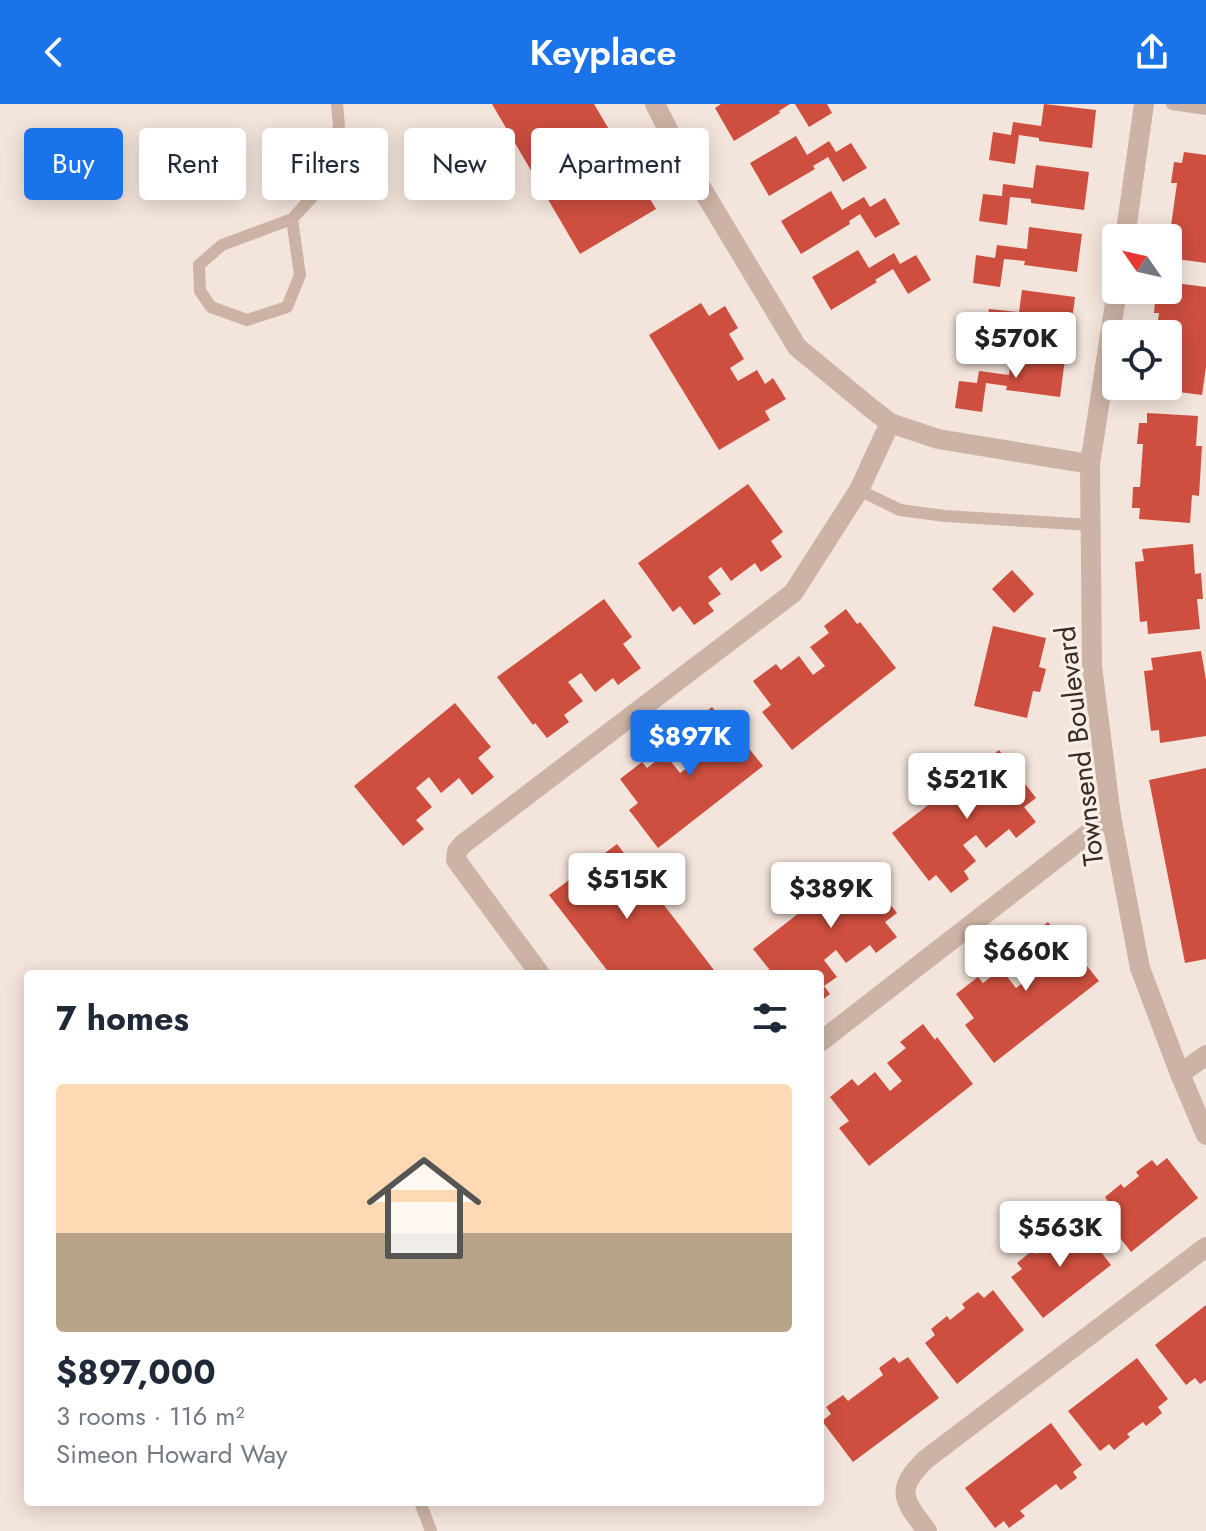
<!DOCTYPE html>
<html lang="en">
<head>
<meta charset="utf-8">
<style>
  :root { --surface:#fff; --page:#f6f6f7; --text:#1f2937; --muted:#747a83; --line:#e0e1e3; --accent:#1a73e8 }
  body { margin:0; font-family:Jost,sans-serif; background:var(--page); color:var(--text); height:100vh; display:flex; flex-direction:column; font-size:30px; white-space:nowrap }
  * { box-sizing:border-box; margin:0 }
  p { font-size:26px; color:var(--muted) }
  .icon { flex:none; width:44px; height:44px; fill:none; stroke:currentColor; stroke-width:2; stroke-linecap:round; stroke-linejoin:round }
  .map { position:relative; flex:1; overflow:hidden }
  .drawer { position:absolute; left:24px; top:866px; width:800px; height:536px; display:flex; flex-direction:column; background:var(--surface); border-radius:8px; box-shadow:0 4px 20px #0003 }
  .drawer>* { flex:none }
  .hud { position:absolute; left:24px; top:24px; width:800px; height:72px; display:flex; gap:16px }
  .needle { width:52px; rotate:304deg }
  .tools { position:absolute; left:1102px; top:120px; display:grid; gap:16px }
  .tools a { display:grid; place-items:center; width:80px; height:80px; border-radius:8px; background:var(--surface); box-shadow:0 4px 20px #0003; font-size:40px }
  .price { position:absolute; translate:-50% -68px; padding:0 18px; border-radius:8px; background:#fff; color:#222; font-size:26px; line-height:52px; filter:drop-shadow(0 2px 4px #0008) }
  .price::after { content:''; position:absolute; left:50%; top:48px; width:24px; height:18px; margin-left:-12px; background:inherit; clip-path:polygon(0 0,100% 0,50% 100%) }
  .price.selected { background:var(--accent); color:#fff }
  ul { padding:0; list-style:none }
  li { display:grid; align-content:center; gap:16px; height:424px; padding:0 32px }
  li+li { border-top:2px solid var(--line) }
  li span { display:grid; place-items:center; height:248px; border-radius:8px; color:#555 }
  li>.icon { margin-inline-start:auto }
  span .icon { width:144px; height:144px; fill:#fffc; stroke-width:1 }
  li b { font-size:34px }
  h2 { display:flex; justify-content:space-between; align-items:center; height:96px; padding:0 32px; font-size:34px }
  .tag { padding:0 28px; border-radius:8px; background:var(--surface); box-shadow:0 4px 20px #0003; font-size:28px; line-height:72px }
  .tag.selected { background:var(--accent); color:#fff }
  header { display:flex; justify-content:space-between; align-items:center; height:104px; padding:0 32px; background:var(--accent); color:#fff; font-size:36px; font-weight:600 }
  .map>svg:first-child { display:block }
</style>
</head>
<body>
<header><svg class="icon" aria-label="back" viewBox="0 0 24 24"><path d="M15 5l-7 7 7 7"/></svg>Keyplace<svg class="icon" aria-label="share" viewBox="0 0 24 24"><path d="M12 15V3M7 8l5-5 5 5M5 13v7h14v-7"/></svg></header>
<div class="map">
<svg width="1206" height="1427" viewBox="0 0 1206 1427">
  <rect width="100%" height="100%" fill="#f4e5dc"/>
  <!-- building -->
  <g fill="#ce4f3f">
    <path d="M 492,0 L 594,0 L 656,105 L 580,150 Z"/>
    <path d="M 721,0 L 790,0 L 779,7 L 780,9 L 734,37 L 715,4 Z"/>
    <path d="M 795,0 L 827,0 L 832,9 L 809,23 Z"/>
    <path d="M 1044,0 L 1096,6 L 1092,44 L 1039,37 L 1039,34 L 1019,31 L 1015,60 L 989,56 L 993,28 L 1011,31 L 1013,18 L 1041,22 Z"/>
    <path d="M 796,32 L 807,51 L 829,37 L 836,48 L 851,39 L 867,64 L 843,78 L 828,53 L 813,62 L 815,65 L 769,92 L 750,59 Z"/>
    <path d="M 1184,48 L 1206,51 L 1206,159 L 1169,154 L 1170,143 L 1168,143 L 1168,134 L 1163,134 L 1165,122 L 1171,122 L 1177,79 L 1171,79 L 1174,58 L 1182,59 Z"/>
    <path d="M 1036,61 L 1089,68 L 1084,106 L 1031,99 L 1031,95 L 1010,93 L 1007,121 L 979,117 L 983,90 L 1002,92 L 1003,80 L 1033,84 Z"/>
    <path d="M 831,87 L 842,106 L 864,93 L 870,103 L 885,94 L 900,120 L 875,134 L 860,110 L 849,117 L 850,120 L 801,150 L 781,117 Z"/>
    <path d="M 1029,123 L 1082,130 L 1077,168 L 1024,161 L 1025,157 L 1004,155 L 1000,183 L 973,179 L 976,151 L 995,154 L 997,141 L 1027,145 Z"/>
    <path d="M 858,146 L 869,164 L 894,149 L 900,160 L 916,151 L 931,176 L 908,190 L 893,165 L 875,176 L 877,178 L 831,206 L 812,173 Z"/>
    <path d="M 1168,178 L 1206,183 L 1206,263 L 1202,291 L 1148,284 L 1148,282 L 1168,282 L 1168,230 L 1156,230 L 1159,209 L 1154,209 L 1156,187 L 1164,188 L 1164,186 L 1168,186 Z"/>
    <path d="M 1022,186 L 1075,193 L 1070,231 L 1017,224 L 1017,220 L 996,217 L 992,246 L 965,242 L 968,215 L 987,217 L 989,205 L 1019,208 Z"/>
    <path d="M 701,199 L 709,212 L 725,202 L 738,224 L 729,230 L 744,255 L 730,264 L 738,277 L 757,266 L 765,280 L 773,274 L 786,295 L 765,307 L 770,316 L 719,346 L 649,231 Z"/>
    <path d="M 1012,248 L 1065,255 L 1060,293 L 1006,286 L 1007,282 L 986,279 L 982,308 L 955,304 L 959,277 L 977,279 L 979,267 L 1009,271 Z"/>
    <path d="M 1147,309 L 1198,312 L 1196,342 L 1202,342 L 1199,392 L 1192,391 L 1190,419 L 1139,415 L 1140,404 L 1132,404 L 1133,383 L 1140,383 L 1143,340 L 1137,340 L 1139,319 L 1147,319 Z"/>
    <path d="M 748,380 L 783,428 L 771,437 L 782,453 L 761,468 L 755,459 L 731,477 L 721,463 L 708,473 L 721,490 L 708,499 L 714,507 L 694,521 L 680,502 L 673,508 L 638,459 Z"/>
    <path d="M 1193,440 L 1195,470 L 1201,469 L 1203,495 L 1197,495 L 1200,525 L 1148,530 L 1147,517 L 1140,518 L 1135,458 L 1144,457 L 1142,445 Z"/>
    <path d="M 1012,466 L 1034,490 L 1014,509 L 992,485 Z"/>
    <path d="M 604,495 L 632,533 L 623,540 L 641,564 L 618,581 L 613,574 L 595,588 L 581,569 L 568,578 L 583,597 L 564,611 L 569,618 L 547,634 L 535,619 L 533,621 L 497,573 Z"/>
    <path d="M 846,505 L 857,520 L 860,518 L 896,564 L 792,646 L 762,608 L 771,601 L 753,577 L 776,560 L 781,566 L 799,552 L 813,571 L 825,562 L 810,543 L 829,529 L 824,522 Z"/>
    <path d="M 993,522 L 1046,534 L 1039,563 L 1046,565 L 1040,588 L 1033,587 L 1027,614 L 974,602 Z"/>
    <path d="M 1201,547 L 1206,576 L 1206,632 L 1160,639 L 1159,626 L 1151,627 L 1144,567 L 1153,566 L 1151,554 Z"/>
    <path d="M 455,599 L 491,643 L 478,654 L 494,673 L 472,691 L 459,674 L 441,689 L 429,673 L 416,684 L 432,703 L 416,716 L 424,725 L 403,742 L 354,682 Z"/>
    <path d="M 712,603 L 724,618 L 726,616 L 763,662 L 658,744 L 629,706 L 638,699 L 620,675 L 642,658 L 647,664 L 665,650 L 680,669 L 692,660 L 677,641 L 695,627 L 690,620 Z"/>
    <path d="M 999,646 L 1036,694 L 1024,703 L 1036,718 L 1016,734 L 1009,725 L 986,744 L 976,731 L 963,741 L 976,757 L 964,767 L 969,775 L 951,789 L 936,771 L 929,777 L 892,729 Z"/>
    <path d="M 1206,664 L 1206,855 L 1185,859 L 1149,676 Z"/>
    <path d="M 617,740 L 717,870 L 610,870 L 549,791 Z"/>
    <path d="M 860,761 L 897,809 L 885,818 L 897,833 L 876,849 L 870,841 L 846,859 L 836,846 L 824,856 L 837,873 L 824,882 L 830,890 L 820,898 L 820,870 L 773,870 L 753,845 Z"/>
    <path d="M 1048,818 L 1060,833 L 1062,831 L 1099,877 L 994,959 L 965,921 L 974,914 L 956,890 L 978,873 L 983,879 L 1001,865 L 1016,884 L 1028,875 L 1013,856 L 1031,842 L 1026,835 Z"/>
    <path d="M 923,920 L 935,936 L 937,933 L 973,980 L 869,1062 L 839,1024 L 849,1017 L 830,993 L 852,975 L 858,982 L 875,968 L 890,987 L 902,977 L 887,959 L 906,944 L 900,938 Z"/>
    <path d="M 1167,1054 L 1198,1094 L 1131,1148 L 1099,1107 L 1109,1099 L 1105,1093 L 1121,1080 L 1124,1084 L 1139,1072 L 1136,1068 L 1152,1056 L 1157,1062 Z"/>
    <path d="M 1080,1121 L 1111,1161 L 1043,1214 L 1011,1173 L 1022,1165 L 1017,1159 L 1033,1146 L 1036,1150 L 1052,1138 L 1049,1134 L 1065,1122 L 1070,1128 Z"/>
    <path d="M 993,1186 L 1024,1226 L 957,1280 L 925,1239 L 935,1231 L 931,1225 L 947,1212 L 950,1216 L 965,1204 L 962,1200 L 978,1188 L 984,1194 Z"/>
    <path d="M 1206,1201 L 1206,1276 L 1200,1280 L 1195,1274 L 1186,1281 L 1155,1241 Z"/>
    <path d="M 894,1253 L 899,1259 L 908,1253 L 939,1294 L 853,1358 L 822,1317 L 831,1310 L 826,1303 L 843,1291 L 848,1297 L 883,1271 L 879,1264 Z"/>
    <path d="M 1137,1254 L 1168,1295 L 1158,1303 L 1162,1309 L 1146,1322 L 1143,1318 L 1127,1330 L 1130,1333 L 1114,1346 L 1109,1340 L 1100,1347 L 1068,1307 Z"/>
    <path d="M 1051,1319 L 1082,1361 L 1073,1368 L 1077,1374 L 1061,1386 L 1056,1380 L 1020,1407 L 1025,1412 L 1009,1424 L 1004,1417 L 995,1424 L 965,1384 Z"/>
  </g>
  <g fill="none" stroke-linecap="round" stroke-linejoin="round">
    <!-- service -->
    <g stroke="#cdb3a6" stroke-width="12">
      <path d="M 1172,0 L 1206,5"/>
      <path d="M 292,115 L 300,171 L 287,203 L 247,216 L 211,203 L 200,187 L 199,161 L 222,141 L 292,115 L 327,77 L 339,21 L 337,0"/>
      <path d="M 859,386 L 900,406 L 945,412 L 1091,421"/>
      <path d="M 420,1398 L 431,1427"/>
    </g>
    <!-- minor -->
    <g stroke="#cdb3a6" stroke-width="20">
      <path d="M 655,0 L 678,45 L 797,243 L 867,301 L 890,319 L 938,335 L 1090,360"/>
      <path d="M 1125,134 L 1144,0"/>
      <path d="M 1117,186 L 1090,360 L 1092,562 L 1111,712 L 1140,864 L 1180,970 L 1206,1031"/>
      <path d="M 540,870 L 456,756 L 457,747 L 463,740 L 793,489 L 859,386 L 890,319"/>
      <path d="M 820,938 L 1111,712"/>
      <path d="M 1180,970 L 1206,951"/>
      <path d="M 927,1427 C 904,1396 894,1387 925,1356 L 1206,1143"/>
    </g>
  </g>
  <g text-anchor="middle" stroke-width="6" stroke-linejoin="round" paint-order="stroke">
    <!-- street labels -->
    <g font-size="28" fill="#392b28" stroke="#fbf0e8">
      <text transform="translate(1079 642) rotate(-97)" y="10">Townsend Boulevard</text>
    </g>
  </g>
</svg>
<div class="tools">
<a><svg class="needle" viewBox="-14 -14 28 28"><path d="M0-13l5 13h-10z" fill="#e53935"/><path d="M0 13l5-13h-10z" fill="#747a83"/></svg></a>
<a><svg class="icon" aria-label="locate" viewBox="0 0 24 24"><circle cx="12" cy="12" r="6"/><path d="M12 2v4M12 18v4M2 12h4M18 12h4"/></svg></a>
</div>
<b class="price" style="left:1016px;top:276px">$570K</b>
<b class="price selected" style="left:690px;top:674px">$897K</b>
<b class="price" style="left:967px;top:717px">$521K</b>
<b class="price" style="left:627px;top:817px">$515K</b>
<b class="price" style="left:831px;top:826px">$389K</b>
<b class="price" style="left:1026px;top:889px">$660K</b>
<b class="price" style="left:1060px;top:1165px">$563K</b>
<div class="hud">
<a class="tag selected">Buy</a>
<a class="tag">Rent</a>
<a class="tag">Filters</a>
<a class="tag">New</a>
<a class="tag">Apartment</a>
</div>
<section class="drawer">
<h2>7 homes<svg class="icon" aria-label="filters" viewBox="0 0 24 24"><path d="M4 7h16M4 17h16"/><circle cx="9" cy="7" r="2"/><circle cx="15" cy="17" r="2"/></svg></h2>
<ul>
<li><span style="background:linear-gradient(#ffd9b3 60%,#b9a48a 0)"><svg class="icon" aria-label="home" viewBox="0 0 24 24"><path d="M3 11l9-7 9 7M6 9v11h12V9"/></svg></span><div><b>$897,000</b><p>3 rooms · 116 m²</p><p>Simeon Howard Way</p></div></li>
</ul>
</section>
</div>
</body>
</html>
